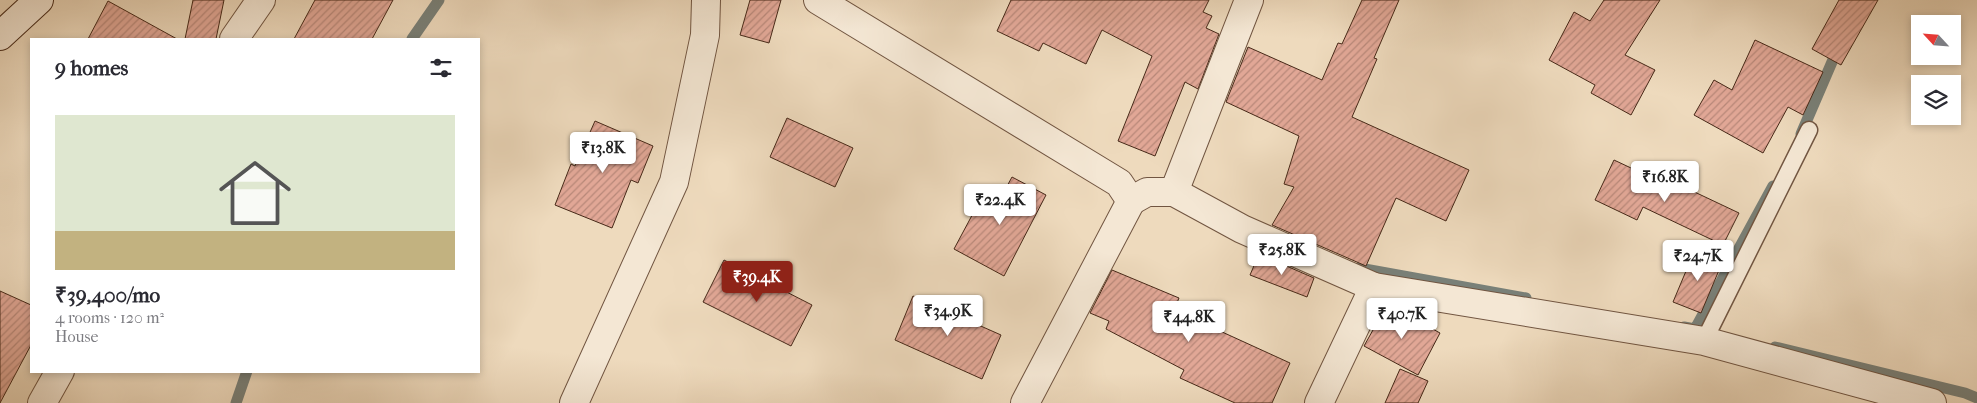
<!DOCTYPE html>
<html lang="en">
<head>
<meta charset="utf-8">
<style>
  :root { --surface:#fff; --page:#f7f7f7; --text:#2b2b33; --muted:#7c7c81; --line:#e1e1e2; --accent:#8f2418 }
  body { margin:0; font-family:"IM FELL French Canon",serif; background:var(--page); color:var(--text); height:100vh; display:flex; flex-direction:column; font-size:19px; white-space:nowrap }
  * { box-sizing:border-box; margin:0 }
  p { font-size:16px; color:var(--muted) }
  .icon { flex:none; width:28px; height:28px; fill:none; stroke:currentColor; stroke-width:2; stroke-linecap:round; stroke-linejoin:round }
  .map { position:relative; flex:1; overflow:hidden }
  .details { position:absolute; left:30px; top:38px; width:450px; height:335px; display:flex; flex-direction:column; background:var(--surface); border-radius:0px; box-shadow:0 2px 8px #0003 }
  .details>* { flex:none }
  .needle { width:32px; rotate:296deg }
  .fabs { position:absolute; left:1911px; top:15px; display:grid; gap:10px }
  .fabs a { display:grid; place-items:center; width:50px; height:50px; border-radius:0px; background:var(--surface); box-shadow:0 2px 8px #0003; font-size:25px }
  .price { position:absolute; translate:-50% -42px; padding:0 11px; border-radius:5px; background:#fff; color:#222; font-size:16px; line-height:32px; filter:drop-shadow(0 1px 2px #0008) }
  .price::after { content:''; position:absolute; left:50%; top:30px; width:15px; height:11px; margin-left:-8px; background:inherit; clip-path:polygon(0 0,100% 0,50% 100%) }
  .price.selected { background:var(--accent); color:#fff }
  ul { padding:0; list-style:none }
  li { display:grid; align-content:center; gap:10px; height:265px; padding:0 25px }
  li+li { border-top:1px solid var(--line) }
  li span { display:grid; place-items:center; height:155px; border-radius:0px; color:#555 }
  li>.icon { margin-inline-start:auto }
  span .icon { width:90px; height:90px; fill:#fffc; stroke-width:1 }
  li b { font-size:21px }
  h2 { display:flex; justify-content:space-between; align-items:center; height:60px; padding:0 25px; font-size:21px }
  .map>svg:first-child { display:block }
</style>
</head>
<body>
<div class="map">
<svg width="1977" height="403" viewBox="0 0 1977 403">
  <defs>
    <pattern id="building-hatch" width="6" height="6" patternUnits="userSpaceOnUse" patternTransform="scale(1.25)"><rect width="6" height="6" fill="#e1a796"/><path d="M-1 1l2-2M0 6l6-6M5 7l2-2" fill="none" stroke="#b88879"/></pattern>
  </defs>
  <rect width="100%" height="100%" fill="#eedabd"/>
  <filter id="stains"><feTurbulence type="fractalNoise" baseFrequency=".004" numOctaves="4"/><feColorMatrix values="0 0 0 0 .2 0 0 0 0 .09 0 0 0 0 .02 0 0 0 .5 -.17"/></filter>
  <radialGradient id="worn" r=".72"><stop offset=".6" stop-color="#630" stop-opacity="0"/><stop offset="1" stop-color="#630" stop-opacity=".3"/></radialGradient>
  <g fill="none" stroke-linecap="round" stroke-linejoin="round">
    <!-- stream -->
    <g stroke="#798078" stroke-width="11">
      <path d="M 412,39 L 439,0"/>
      <path d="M 1801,134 L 1838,48"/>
      <path d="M 1359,268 L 1526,298"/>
      <path d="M 1684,327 L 1695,329 L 1773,186"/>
      <path d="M 1775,347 L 1965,393 L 1977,398"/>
      <path d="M 236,403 L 247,371"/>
    </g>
  </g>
  <!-- building -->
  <g fill="url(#building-hatch)" stroke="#472918">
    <path d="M 193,0 L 224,0 L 216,39 L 185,39 Z"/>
    <path d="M 315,0 L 393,0 L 372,39 L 294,39 Z"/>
    <path d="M 750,0 L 781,0 L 769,43 L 740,35 Z"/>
    <path d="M 1011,0 L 1209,0 L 1203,12 L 1212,16 L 1206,28 L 1219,34 L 1198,89 L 1185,82 L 1155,156 L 1118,141 L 1152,56 L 1102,30 L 1086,64 L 1043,43 L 1039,51 L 997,31 Z"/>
    <path d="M 1362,0 L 1399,0 L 1374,58 L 1377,59 L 1352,117 L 1469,170 L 1446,221 L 1396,198 L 1366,266 L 1272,225 L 1294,187 L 1284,184 L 1299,136 L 1226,102 L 1248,47 L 1322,80 L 1338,43 L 1342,44 Z"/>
    <path d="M 1604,0 L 1660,0 L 1625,55 L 1655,70 L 1631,115 L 1591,93 L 1595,85 L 1549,60 L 1574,12 L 1590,21 Z"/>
    <path d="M 1839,0 L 1878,0 L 1841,65 L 1812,49 Z"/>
    <path d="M 108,1 L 177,39 L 88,39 Z"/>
    <path d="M 1755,40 L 1823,72 L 1803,115 L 1788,107 L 1763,153 L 1694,115 L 1714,80 L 1732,90 Z"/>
    <path d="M 787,118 L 853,148 L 835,187 L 770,157 Z"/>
    <path d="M 595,121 L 653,146 L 638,183 L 631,180 L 612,228 L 555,205 L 571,164 L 575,166 Z"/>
    <path d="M 1614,160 L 1682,192 L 1684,187 L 1739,213 L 1723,245 L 1643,207 L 1637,220 L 1595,200 Z"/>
    <path d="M 1012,177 L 1046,195 L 1004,276 L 954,249 L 985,191 L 1000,199 Z"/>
    <path d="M 1694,252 L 1722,263 L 1701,313 L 1673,302 Z"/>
    <path d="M 1259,254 L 1314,278 L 1307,297 L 1250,275 Z"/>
    <path d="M 724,260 L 812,305 L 791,346 L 703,302 Z"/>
    <path d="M 1112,270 L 1179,298 L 1174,310 L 1290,363 L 1272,403 L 1235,403 L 1180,378 L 1184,370 L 1106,329 L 1109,321 L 1090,313 Z"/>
    <path d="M 0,291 L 31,305 L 31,345 L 0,403 Z"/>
    <path d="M 913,296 L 1001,335 L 982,379 L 895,340 Z"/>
    <path d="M 1387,305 L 1391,306 L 1440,333 L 1418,375 L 1364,346 Z"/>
    <path d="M 1400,369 L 1428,381 L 1418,403 L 1385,403 Z"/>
  </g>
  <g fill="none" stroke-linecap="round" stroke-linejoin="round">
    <defs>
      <path id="lane" d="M 1704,341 L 1809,130"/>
      <g id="street">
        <path d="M 818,0 L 1119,183 L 1131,201 L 1147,192 L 1174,192 L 1242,229 L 1374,287 L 1704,341 L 1932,403"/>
        <path d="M 234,39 L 261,0"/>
        <path d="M 1174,192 L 1249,0"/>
        <path d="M 42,403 L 60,371"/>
        <path d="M 574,403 L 674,182 L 705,35 L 706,0"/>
        <path d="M 1025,403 L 1131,201"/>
        <path d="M 1319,403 L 1374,287"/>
      </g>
      <path id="secondary" d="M 0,36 L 39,0"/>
    </defs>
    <!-- lane casing -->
    <use href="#lane" stroke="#715541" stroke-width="19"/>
    <!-- street casing -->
    <use href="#street" stroke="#715541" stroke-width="30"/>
    <!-- secondary casing -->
    <use href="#secondary" stroke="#472918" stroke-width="30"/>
    <!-- lane -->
    <use href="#lane" stroke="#f4e7d4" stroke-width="16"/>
    <!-- street -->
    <use href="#street" stroke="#f4e7d4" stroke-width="28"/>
    <!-- secondary -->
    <use href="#secondary" stroke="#f4e7d4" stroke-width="28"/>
  </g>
  <rect width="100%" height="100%" filter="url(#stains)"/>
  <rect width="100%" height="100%" fill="url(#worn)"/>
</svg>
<div class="fabs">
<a><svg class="needle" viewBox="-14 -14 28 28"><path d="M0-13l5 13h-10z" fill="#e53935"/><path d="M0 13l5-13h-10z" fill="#7c7c81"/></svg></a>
<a><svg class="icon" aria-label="layers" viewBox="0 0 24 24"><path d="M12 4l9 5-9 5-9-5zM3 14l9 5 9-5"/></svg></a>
</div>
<b class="price" style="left:603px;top:174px">₹13.8K</b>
<b class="price" style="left:1665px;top:203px">₹16.8K</b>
<b class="price" style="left:1000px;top:226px">₹22.4K</b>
<b class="price" style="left:1282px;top:276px">₹25.8K</b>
<b class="price" style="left:1698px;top:282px">₹24.7K</b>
<b class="price selected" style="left:757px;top:303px">₹39.4K</b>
<b class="price" style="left:948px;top:337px">₹34.9K</b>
<b class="price" style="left:1402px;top:340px">₹40.7K</b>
<b class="price" style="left:1189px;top:343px">₹44.8K</b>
<section class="details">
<h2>9 homes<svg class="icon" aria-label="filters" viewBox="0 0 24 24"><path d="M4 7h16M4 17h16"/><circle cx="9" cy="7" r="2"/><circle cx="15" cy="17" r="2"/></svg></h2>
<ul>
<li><span style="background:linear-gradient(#dfe7d0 75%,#c2b280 0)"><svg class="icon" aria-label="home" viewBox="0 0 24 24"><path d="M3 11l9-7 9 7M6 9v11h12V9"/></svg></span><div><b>₹39,400/mo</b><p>4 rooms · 120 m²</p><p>House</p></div></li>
</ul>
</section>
</div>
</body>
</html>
